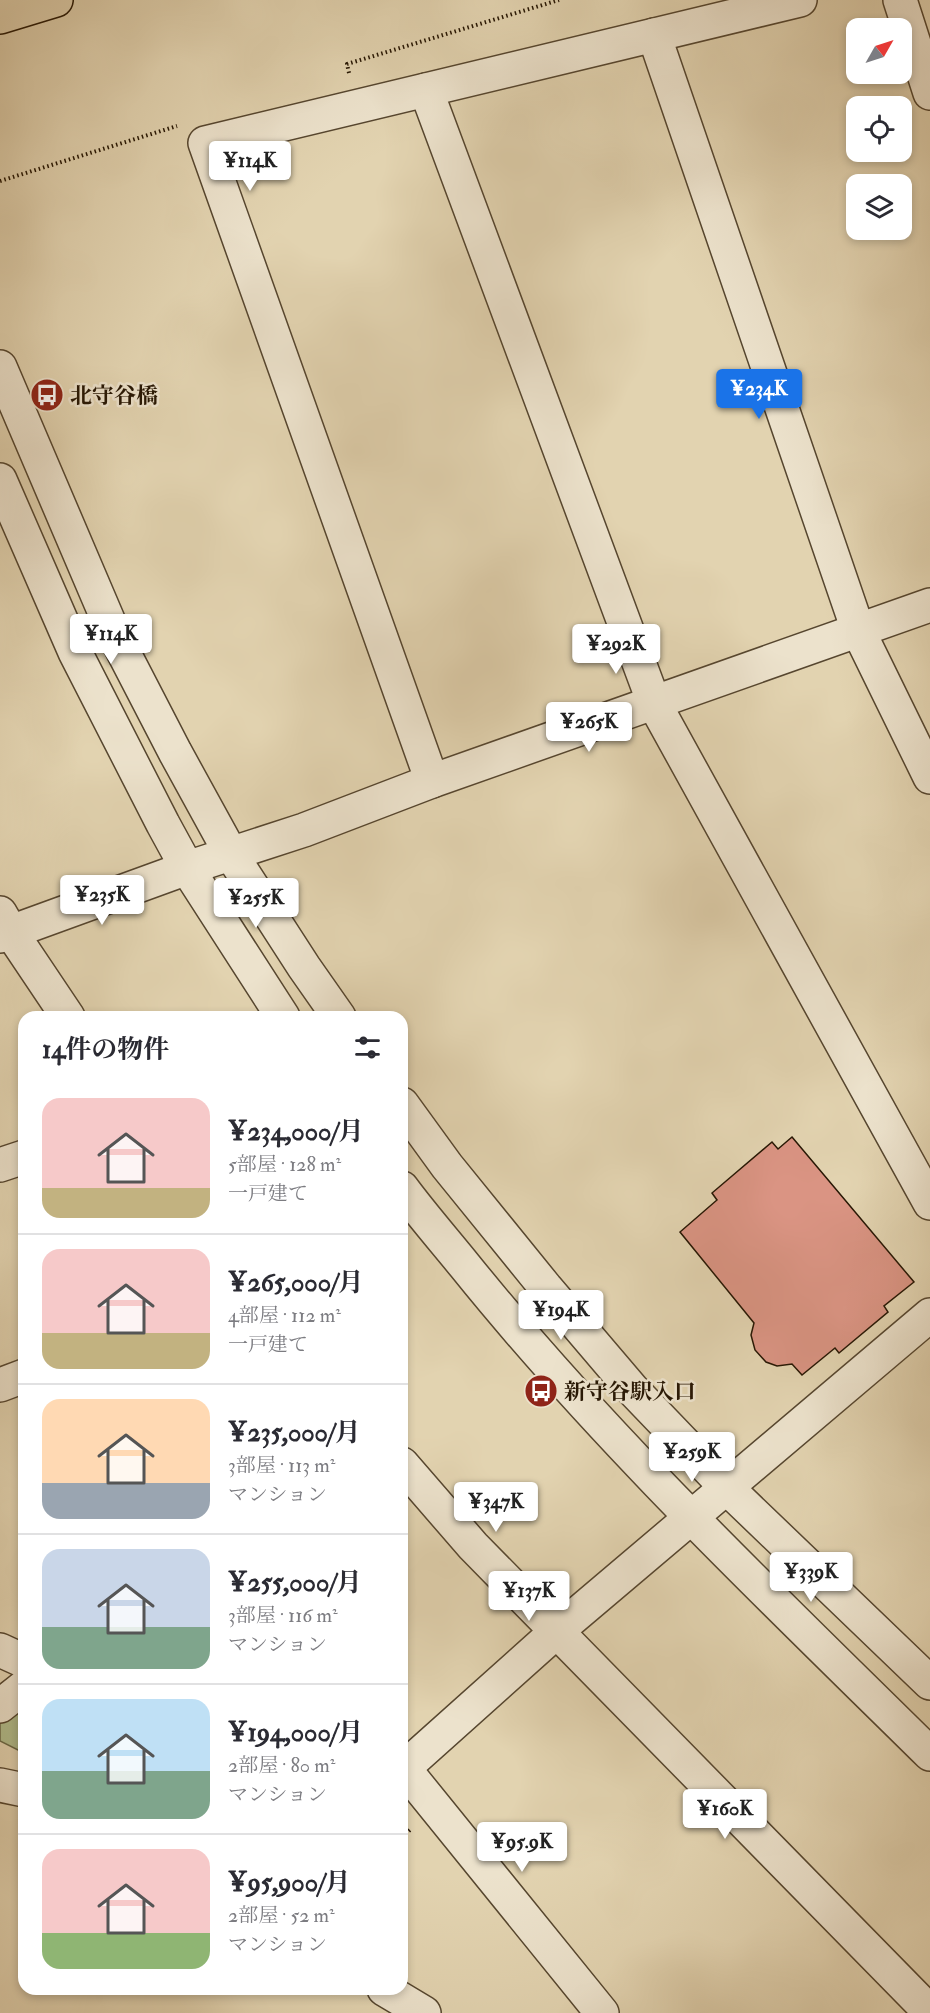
<!DOCTYPE html>
<html lang="ja">
<head>
<meta charset="utf-8">
<style>
  :root { --surface:#fff; --page:#f7f7f7; --text:#2b2b33; --muted:#7c7c81; --line:#e1e1e2; --accent:#1a73e8 }
  body { margin:0; font-family:"IM FELL Double Pica","Noto Serif JP",serif; background:var(--page); color:var(--text); height:100vh; display:flex; flex-direction:column; font-size:22px; white-space:nowrap }
  * { box-sizing:border-box; margin:0 }
  p { font-size:20px; color:var(--muted) }
  .icon { flex:none; width:33px; height:33px; fill:none; stroke:currentColor; stroke-width:2; stroke-linecap:round; stroke-linejoin:round }
  .map { position:relative; flex:1; overflow:hidden }
  .drawer { position:absolute; left:18px; top:1011px; width:390px; height:984px; display:flex; flex-direction:column; background:var(--surface); border-radius:18px; box-shadow:0 3px 9px #0003 }
  .drawer>* { flex:none }
  .needle { width:39px; rotate:51deg }
  .controls { position:absolute; left:846px; top:18px; display:grid; gap:12px }
  .controls a { display:grid; place-items:center; width:66px; height:66px; border-radius:12px; background:var(--surface); box-shadow:0 3px 9px #0003; font-size:30px }
  .price { position:absolute; translate:-50% -51px; padding:0 14px; border-radius:6px; background:#fff; color:#222; font-size:20px; line-height:39px; filter:drop-shadow(0 2px 3px #0008) }
  .price::after { content:''; position:absolute; left:50%; top:36px; width:18px; height:14px; margin-left:-9px; background:inherit; clip-path:polygon(0 0,100% 0,50% 100%) }
  .price.on { background:var(--accent); color:#fff }
  ul { padding:0; list-style:none }
  li { display:flex; align-items:center; gap:18px; height:150px; padding:0 24px }
  li+li { border-top:2px solid var(--line) }
  li span { display:grid; place-items:center; flex:none; width:168px; height:120px; border-radius:18px; color:#555 }
  li>.icon { margin-inline-start:auto }
  span .icon { width:72px; height:72px; fill:#fffc; stroke-width:1 }
  li b { font-size:26px }
  h2 { display:flex; justify-content:space-between; align-items:center; height:72px; padding:0 24px; font-size:26px }
  .map>svg:first-child { display:block }
</style>
</head>
<body>
<div class="map">
<svg width="930" height="2013" viewBox="0 0 930 2013">
  <rect width="100%" height="100%" fill="#e2d3b0"/>
  <filter id="stains"><feTurbulence type="fractalNoise" baseFrequency=".00333" numOctaves="4"/><feColorMatrix values="0 0 0 0 .2 0 0 0 0 .09 0 0 0 0 .02 0 0 0 .5 -.17"/></filter>
  <radialGradient id="worn" r=".72"><stop offset=".6" stop-color="#630" stop-opacity="0"/><stop offset="1" stop-color="#630" stop-opacity=".3"/></radialGradient>
  <!-- green -->
  <path fill="#b1bd8d" stroke="#6c6a48" stroke-width="1.5" d="M 24,1687 L 24,1753 L 0,1741 L 0,1706 Z"/>
  <!-- building -->
  <path fill="#da9483" stroke="#271704" stroke-width="1.5" d="M 792,1137 L 914,1282 L 884,1306 L 888,1312 L 839,1353 L 835,1348 L 802,1375 L 792,1364 L 777,1366 L 766,1362 L 755,1350 L 751,1335 L 754,1323 L 680,1232 L 717,1200 L 712,1193 L 772,1142 L 778,1149 Z"/>
  <g fill="none" stroke-linecap="round" stroke-linejoin="round">
    <defs>
      <g id="minor">
        <path d="M 900,0 L 930,93"/>
        <path d="M 654,35 L 858,630 L 930,777"/>
        <path d="M 426,90 L 654,703 L 930,1203"/>
        <path d="M 0,367 L 114,634 L 175,752 L 231,854 L 304,967 L 339,1017"/>
        <path d="M 0,480 L 75,652 L 163,824 L 187,868 L 283,1017"/>
        <path d="M 432,781 L 205,143 L 800,0"/>
        <path d="M 0,913 L 11,932 L 68,1017"/>
        <path d="M 0,936 L 187,868 L 304,830 L 432,781 L 930,605"/>
        <path d="M 402,1104 L 447,1166 L 546,1288 L 632,1389 L 726,1487 L 930,1683"/>
        <path d="M 0,1165 L 24,1157"/>
        <path d="M 402,1188 C 422,1215 444,1240 465,1266 C 606,1441 770,1596 930,1754"/>
        <path d="M 0,1385 L 24,1376"/>
        <path d="M 402,1464 L 473,1546 L 930,2012"/>
        <path d="M 0,1650 L 24,1661"/>
        <path d="M 0,1706 L 24,1687"/>
        <path d="M 402,1766 L 602,2013"/>
        <path d="M 404,1768 L 557,1631 L 930,1315"/>
        <path d="M 0,1785 L 24,1790"/>
        <path d="M 384,1989 L 424,2013"/>
      </g>
      <path id="highway" d="M 0,17 L 56,0"/>
    </defs>
    <!-- minor casing -->
    <use href="#minor" stroke="#56462f" stroke-width="36"/>
    <!-- highway casing -->
    <use href="#highway" stroke="#271704" stroke-width="36"/>
    <!-- path -->
    <g stroke="#271704" stroke-width="4" stroke-dasharray="1.5 3" stroke-linecap="butt">
      <path d="M 349,73 L 347,64 L 559,0"/>
      <path d="M 0,181 L 177,126"/>
      <path d="M 402,1837 L 411,1829"/>
    </g>
    <!-- minor -->
    <use href="#minor" stroke="#ece2cc" stroke-width="33"/>
    <!-- highway -->
    <use href="#highway" stroke="#e2d3b0" stroke-width="33"/>
  </g>
  <!-- icons -->
  <defs>
    <symbol id="bus-disc" viewBox="-11 -11 22 22"><circle r="9.5" fill="#8f2418" stroke="#ece2cc"/><path d="M-5-6H5V4H4V6H2V4H-2V6H-4V4H-5ZM-3.5-4V0h7V-4ZM-3.5 1.2v1.5H-2V1.2ZM2 1.2v1.5H3.5V1.2Z" fill="#fff"/></symbol>
  </defs>
  <g fill-rule="evenodd">
    <use href="#bus-disc" x="28" y="376" width="38" height="38"/>
    <use href="#bus-disc" x="522" y="1372" width="38" height="38"/>
  </g>
  <g text-anchor="middle" stroke-width="5" stroke-linejoin="round" paint-order="stroke">
    <!-- poi labels -->
    <g font-size="22" font-weight="bold" fill="#271704" stroke="#ece2cc" text-anchor="start">
      <text x="70" y="403">北守谷橋</text>
      <text x="564" y="1399">新守谷駅入口</text>
    </g>
  </g>
  <rect width="100%" height="100%" filter="url(#stains)"/>
  <rect width="100%" height="100%" fill="url(#worn)"/>
</svg>
<div class="controls">
<a><svg class="needle" viewBox="-14 -14 28 28"><path d="M0-13l5 13h-10z" fill="#e53935"/><path d="M0 13l5-13h-10z" fill="#7c7c81"/></svg></a>
<a><svg class="icon" aria-label="locate" viewBox="0 0 24 24"><circle cx="12" cy="12" r="6"/><path d="M12 2v4M12 18v4M2 12h4M18 12h4"/></svg></a>
<a><svg class="icon" aria-label="layers" viewBox="0 0 24 24"><path d="M12 4l9 5-9 5-9-5zM3 14l9 5 9-5"/></svg></a>
</div>
<b class="price" style="left:250px;top:192px">¥114K</b>
<b class="price on" style="left:759px;top:420px">¥234K</b>
<b class="price" style="left:111px;top:665px">¥114K</b>
<b class="price" style="left:616px;top:675px">¥292K</b>
<b class="price" style="left:589px;top:753px">¥265K</b>
<b class="price" style="left:102px;top:926px">¥235K</b>
<b class="price" style="left:256px;top:929px">¥255K</b>
<b class="price" style="left:561px;top:1341px">¥194K</b>
<b class="price" style="left:692px;top:1483px">¥259K</b>
<b class="price" style="left:496px;top:1533px">¥347K</b>
<b class="price" style="left:811px;top:1603px">¥339K</b>
<b class="price" style="left:529px;top:1622px">¥137K</b>
<b class="price" style="left:725px;top:1840px">¥160K</b>
<b class="price" style="left:522px;top:1873px">¥95.9K</b>
<section class="drawer">
<h2>14件の物件<svg class="icon" aria-label="filters" viewBox="0 0 24 24"><path d="M4 7h16M4 17h16"/><circle cx="9" cy="7" r="2"/><circle cx="15" cy="17" r="2"/></svg></h2>
<ul>
<li><span style="background:linear-gradient(#f6c9c9 75%,#c2b280 0)"><svg class="icon" aria-label="home" viewBox="0 0 24 24"><path d="M3 11l9-7 9 7M6 9v11h12V9"/></svg></span><div><b>¥234,000/月</b><p>5部屋 · 128 m²</p><p>一戸建て</p></div></li>
<li><span style="background:linear-gradient(#f6c9c9 70%,#c2b280 0)"><svg class="icon" aria-label="home" viewBox="0 0 24 24"><path d="M3 11l9-7 9 7M6 9v11h12V9"/></svg></span><div><b>¥265,000/月</b><p>4部屋 · 112 m²</p><p>一戸建て</p></div></li>
<li><span style="background:linear-gradient(#ffd9b3 70%,#9aa5b1 0)"><svg class="icon" aria-label="home" viewBox="0 0 24 24"><path d="M3 11l9-7 9 7M6 9v11h12V9"/></svg></span><div><b>¥235,000/月</b><p>3部屋 · 113 m²</p><p>マンション</p></div></li>
<li><span style="background:linear-gradient(#c9d6e8 65%,#7fa58c 0)"><svg class="icon" aria-label="home" viewBox="0 0 24 24"><path d="M3 11l9-7 9 7M6 9v11h12V9"/></svg></span><div><b>¥255,000/月</b><p>3部屋 · 116 m²</p><p>マンション</p></div></li>
<li><span style="background:linear-gradient(#bfe0f5 60%,#7fa58c 0)"><svg class="icon" aria-label="home" viewBox="0 0 24 24"><path d="M3 11l9-7 9 7M6 9v11h12V9"/></svg></span><div><b>¥194,000/月</b><p>2部屋 · 80 m²</p><p>マンション</p></div></li>
<li><span style="background:linear-gradient(#f6c9c9 70%,#8fb573 0)"><svg class="icon" aria-label="home" viewBox="0 0 24 24"><path d="M3 11l9-7 9 7M6 9v11h12V9"/></svg></span><div><b>¥95,900/月</b><p>2部屋 · 52 m²</p><p>マンション</p></div></li>
</ul>
</section>
</div>
</body>
</html>
